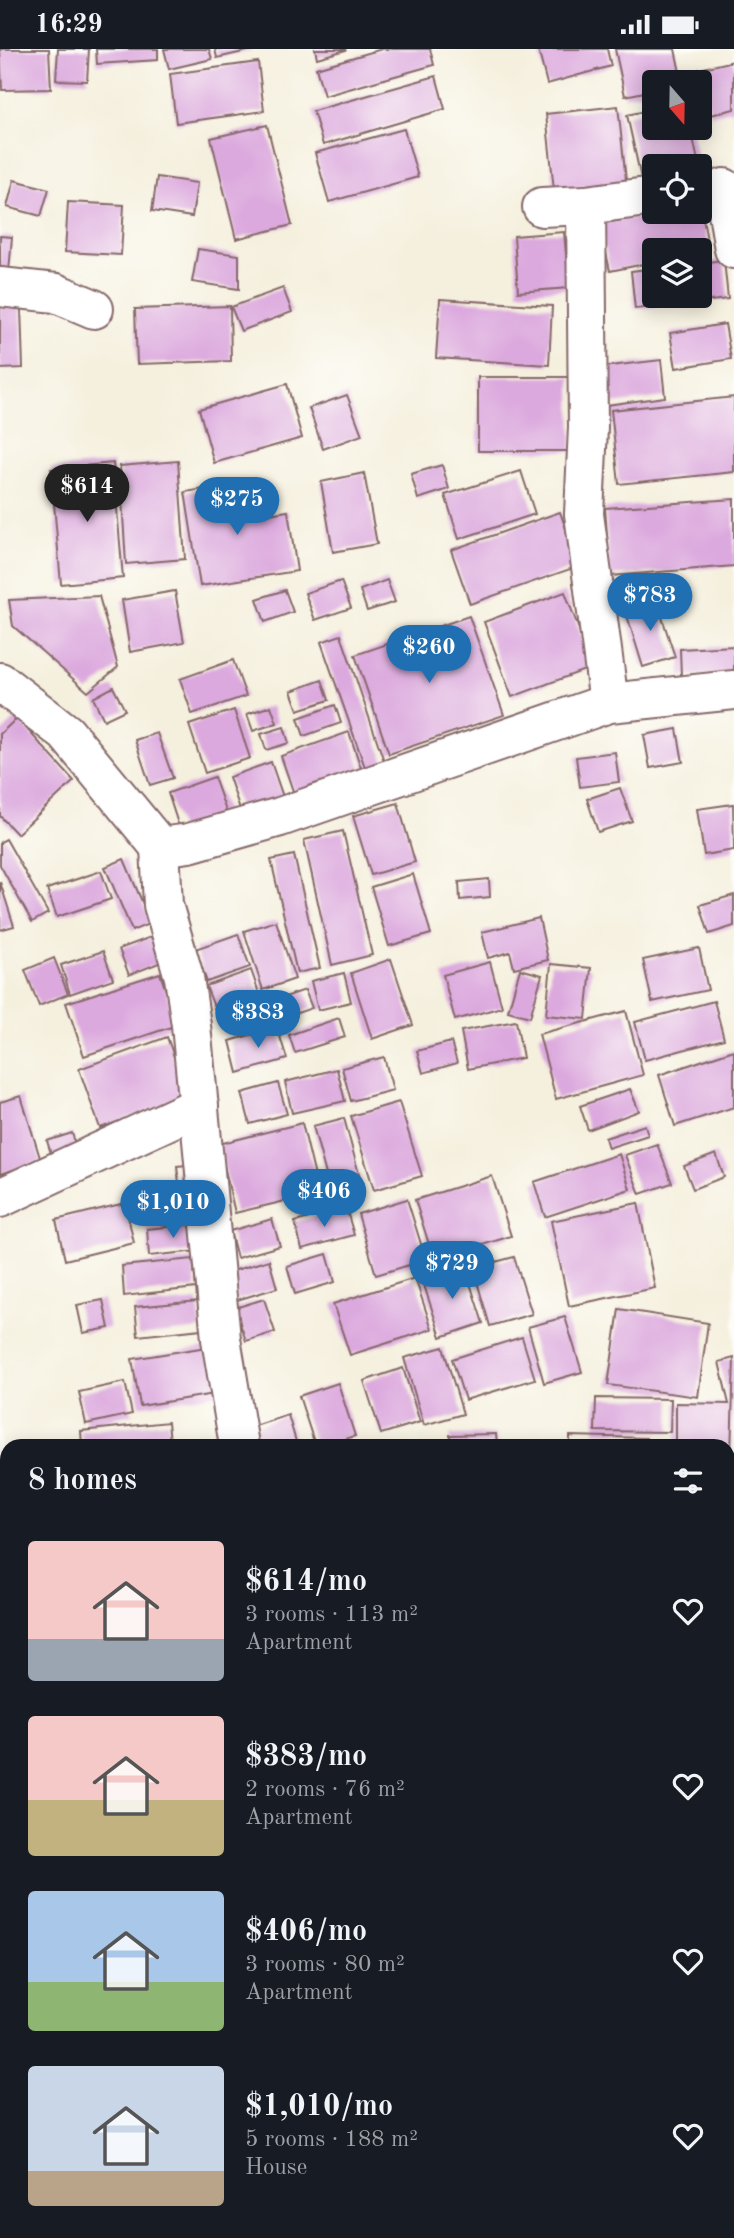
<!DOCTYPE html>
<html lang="en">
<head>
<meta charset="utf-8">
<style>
  :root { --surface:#171b24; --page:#20242c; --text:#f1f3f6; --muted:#9ea1a6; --accent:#1f6fb2 }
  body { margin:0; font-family:"Old Standard TT",serif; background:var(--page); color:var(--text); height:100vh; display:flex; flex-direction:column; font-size:26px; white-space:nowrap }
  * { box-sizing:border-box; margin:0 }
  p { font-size:23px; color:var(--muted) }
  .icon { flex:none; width:38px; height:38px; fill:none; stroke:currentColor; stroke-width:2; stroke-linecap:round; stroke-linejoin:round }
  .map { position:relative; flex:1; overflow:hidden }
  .drawer { position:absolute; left:0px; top:1390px; width:735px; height:800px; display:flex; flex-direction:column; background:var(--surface); border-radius:21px 21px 0 0; box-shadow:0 4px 18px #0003 }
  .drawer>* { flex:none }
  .needle { width:46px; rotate:160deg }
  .tools { position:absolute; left:642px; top:21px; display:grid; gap:14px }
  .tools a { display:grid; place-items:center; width:70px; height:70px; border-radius:7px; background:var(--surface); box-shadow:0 4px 18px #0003; font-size:35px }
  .price { position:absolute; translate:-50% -60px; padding:0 16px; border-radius:24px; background:var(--accent); color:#fff; font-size:23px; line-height:46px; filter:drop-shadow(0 2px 4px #0008) }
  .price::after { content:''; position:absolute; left:50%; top:42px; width:21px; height:16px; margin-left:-10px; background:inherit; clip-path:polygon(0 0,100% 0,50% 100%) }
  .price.current { background:#222; color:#fff }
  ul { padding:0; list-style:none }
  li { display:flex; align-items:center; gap:21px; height:175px; padding:0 28px }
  li span { display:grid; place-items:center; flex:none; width:196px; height:140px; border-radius:7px; color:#555 }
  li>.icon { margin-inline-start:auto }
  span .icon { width:84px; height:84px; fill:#fffc; stroke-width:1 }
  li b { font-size:30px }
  h2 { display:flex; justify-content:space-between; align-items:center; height:84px; padding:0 28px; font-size:30px }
  .status { display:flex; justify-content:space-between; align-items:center; height:49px; padding:0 35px; background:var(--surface); direction:ltr }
  .status svg { height:19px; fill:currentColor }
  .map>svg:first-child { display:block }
</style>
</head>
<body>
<div class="status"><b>16:29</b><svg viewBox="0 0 49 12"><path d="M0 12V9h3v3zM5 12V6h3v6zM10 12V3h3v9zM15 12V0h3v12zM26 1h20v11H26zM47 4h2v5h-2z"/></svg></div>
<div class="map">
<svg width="734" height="2189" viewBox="0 0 734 2189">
  <rect width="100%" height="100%" fill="#fdfcf7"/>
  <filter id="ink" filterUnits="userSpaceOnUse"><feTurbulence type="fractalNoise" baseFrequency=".0143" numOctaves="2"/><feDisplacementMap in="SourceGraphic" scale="14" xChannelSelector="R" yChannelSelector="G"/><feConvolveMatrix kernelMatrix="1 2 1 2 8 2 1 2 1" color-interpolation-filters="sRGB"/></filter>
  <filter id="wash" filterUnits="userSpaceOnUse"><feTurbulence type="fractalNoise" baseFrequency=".00686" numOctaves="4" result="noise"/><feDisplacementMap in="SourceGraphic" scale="28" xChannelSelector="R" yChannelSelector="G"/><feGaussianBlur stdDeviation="1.57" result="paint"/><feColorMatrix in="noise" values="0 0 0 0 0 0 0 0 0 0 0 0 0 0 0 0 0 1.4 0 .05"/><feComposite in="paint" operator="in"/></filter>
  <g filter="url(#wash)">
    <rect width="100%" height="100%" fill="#f5f0de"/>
    <g id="blocks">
      <!-- building -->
      <g fill="#dca9de">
        <path d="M 0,0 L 49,0 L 51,40 L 2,41 Z"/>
        <path d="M 58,0 L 89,0 L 87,32 L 56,31 Z"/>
        <path d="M 96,0 L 158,0 L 158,11 L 97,15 Z"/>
        <path d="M 164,0 L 209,0 L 212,10 L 169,20 Z"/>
        <path d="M 215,0 L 252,0 L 252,1 L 217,9 Z"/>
        <path d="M 315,0 L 346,0 L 346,1 L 317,9 Z"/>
        <path d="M 382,0 L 430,0 L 434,16 L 324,47 L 316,19 Z"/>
        <path d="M 538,0 L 607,0 L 611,17 L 547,35 Z"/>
        <path d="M 615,0 L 675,0 L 682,33 L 654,33 L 654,41 L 625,47 Z"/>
        <path d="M 734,12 L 734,60 L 711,66 L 699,20 Z"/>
        <path d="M 258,13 L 264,62 L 176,74 L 170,25 Z"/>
        <path d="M 436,27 L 445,60 L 323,96 L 313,62 Z"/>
        <path d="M 618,57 L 626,132 L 554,141 L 546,65 Z"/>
        <path d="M 654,60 L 654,79 L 691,79 L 699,117 L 654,117 L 654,131 L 642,134 L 627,66 Z"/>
        <path d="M 267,76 L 292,176 L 236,190 L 211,89 Z"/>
        <path d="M 404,80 L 418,128 L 329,153 L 315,104 Z"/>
        <path d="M 157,128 L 197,134 L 192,168 L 152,162 Z"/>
        <path d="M 14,131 L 49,140 L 41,167 L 7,158 Z"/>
        <path d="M 68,153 L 124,156 L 121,206 L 65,203 Z"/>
        <path d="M 664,163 L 702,163 L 709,203 L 700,204 L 700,201 L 654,201 L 654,213 L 610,222 L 600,175 Z"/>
        <path d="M 564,183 L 569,239 L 518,243 L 514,187 Z"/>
        <path d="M 0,187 L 12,188 L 9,223 L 0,223 Z"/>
        <path d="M 198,200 L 239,206 L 239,240 L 192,233 Z"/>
        <path d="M 724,211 L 728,250 L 635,260 L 631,222 L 654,219 L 654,247 L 700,247 L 700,214 Z"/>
        <path d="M 283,239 L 292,263 L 241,282 L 231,258 Z"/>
        <path d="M 440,250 L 552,257 L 549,316 L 436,309 Z"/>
        <path d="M 230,257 L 231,312 L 137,315 L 135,260 Z"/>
        <path d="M 0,258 L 21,258 L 23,319 L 0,320 Z"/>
        <path d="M 725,275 L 731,310 L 676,319 L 670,284 Z"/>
        <path d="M 661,311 L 665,348 L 606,356 L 602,318 Z"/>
        <path d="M 478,328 L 571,328 L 572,402 L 478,402 Z"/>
        <path d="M 287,335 L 302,389 L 214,414 L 199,360 Z"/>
        <path d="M 347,346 L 362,386 L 323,400 L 309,359 Z"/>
        <path d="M 734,348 L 734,423 L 619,435 L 611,361 Z"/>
        <path d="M 178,412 L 185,510 L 126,515 L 120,417 Z"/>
        <path d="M 113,414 L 123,529 L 61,535 L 51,420 Z"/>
        <path d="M 442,416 L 449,440 L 418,450 L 411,425 Z"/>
        <path d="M 521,422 L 535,465 L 459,490 L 445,446 Z"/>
        <path d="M 364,424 L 377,495 L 333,503 L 321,433 Z"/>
        <path d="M 243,434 L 249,468 L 288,462 L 297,522 L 200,537 L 185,443 Z"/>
        <path d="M 734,450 L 734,517 L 610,527 L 605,459 Z"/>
        <path d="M 560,463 L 579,517 L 470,555 L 451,501 Z"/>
        <path d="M 387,531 L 395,553 L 367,562 L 360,541 Z"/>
        <path d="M 341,532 L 351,559 L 315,571 L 305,544 Z"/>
        <path d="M 285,541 L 293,563 L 265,573 L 257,550 Z"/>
        <path d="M 175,542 L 184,593 L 130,603 L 122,551 Z"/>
        <path d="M 565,543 L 593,618 L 512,648 L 484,573 Z"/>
        <path d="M 99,547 L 118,618 L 88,643 L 13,577 L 9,551 Z"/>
        <path d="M 656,550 L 675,608 L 643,618 L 625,560 Z"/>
        <path d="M 469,567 L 504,666 L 389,705 L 355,606 Z"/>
        <path d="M 341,586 L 385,715 L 366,721 L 321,593 Z"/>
        <path d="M 734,597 L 734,625 L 681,627 L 680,600 Z"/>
        <path d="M 233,611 L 246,647 L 192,665 L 180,630 Z"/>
        <path d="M 322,631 L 329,651 L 298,661 L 291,642 Z"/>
        <path d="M 113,638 L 125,661 L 104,671 L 93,649 Z"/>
        <path d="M 335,656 L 341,674 L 304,687 L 298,669 Z"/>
        <path d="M 271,657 L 277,674 L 253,682 L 247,665 Z"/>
        <path d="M 234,661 L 250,709 L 205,724 L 189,676 Z"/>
        <path d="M 17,669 L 74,732 L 17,785 L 0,767 L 0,685 Z"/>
        <path d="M 284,678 L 289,694 L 266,701 L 261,685 Z"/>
        <path d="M 677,680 L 683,713 L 650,719 L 644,686 Z"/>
        <path d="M 349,683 L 363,725 L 295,748 L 281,707 Z"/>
        <path d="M 157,684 L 173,729 L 150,736 L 135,691 Z"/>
        <path d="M 615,703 L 619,733 L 580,738 L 576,708 Z"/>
        <path d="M 271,713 L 283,748 L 241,763 L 229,728 Z"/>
        <path d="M 214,728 L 227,765 L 180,781 L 168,744 Z"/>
        <path d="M 620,739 L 632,772 L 598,783 L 587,750 Z"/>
        <path d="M 398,754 L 415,813 L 371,826 L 353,767 Z"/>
        <path d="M 733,755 L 734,801 L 704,806 L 697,760 Z"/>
        <path d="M 343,782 L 372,906 L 332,916 L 304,791 Z"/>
        <path d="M 6,790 L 48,864 L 32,873 L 0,816 L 0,793 Z"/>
        <path d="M 294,806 L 320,919 L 297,924 L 271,811 Z"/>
        <path d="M 124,810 L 151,874 L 132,882 L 105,818 Z"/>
        <path d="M 101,822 L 111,850 L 57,868 L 47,840 Z"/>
        <path d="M 413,825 L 431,885 L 389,897 L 371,838 Z"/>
        <path d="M 489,830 L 490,848 L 460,851 L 459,833 Z"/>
        <path d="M 0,833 L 14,877 L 0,881 Z"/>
        <path d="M 734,846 L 734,877 L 709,885 L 700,856 Z"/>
        <path d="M 539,869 L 548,911 L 514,919 L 510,903 L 488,909 L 482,883 Z"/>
        <path d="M 276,872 L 295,930 L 263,941 L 244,882 Z"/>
        <path d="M 164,883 L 174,908 L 129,926 L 119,900 Z"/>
        <path d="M 238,885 L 250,918 L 207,933 L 195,900 Z"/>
        <path d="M 699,899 L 708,941 L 652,953 L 643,911 Z"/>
        <path d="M 103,902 L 113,930 L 70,945 L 61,916 Z"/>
        <path d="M 54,909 L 68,945 L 39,957 L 25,921 Z"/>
        <path d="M 391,910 L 413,976 L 372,990 L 351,924 Z"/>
        <path d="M 490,913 L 502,958 L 455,971 L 443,926 Z"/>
        <path d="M 551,915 L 591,919 L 586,970 L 546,966 Z"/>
        <path d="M 520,920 L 542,926 L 530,968 L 508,962 Z"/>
        <path d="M 251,921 L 260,947 L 216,963 L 206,937 Z"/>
        <path d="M 160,924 L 177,976 L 84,1007 L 66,954 Z"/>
        <path d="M 344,924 L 351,953 L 318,961 L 311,932 Z"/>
        <path d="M 305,941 L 312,959 L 265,975 L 259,957 Z"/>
        <path d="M 714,952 L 724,990 L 645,1011 L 635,973 Z"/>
        <path d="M 626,962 L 643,1026 L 556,1050 L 539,985 Z"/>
        <path d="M 339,969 L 345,988 L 295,1004 L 289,986 Z"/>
        <path d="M 516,972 L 523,1009 L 468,1020 L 461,982 Z"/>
        <path d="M 277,978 L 287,1010 L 238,1024 L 230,992 Z"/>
        <path d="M 167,988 L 188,1048 L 100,1079 L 79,1020 Z"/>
        <path d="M 451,993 L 457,1014 L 423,1024 L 417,1002 Z"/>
        <path d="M 734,1001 L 734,1058 L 675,1077 L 659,1026 Z"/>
        <path d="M 384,1008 L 393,1041 L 351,1052 L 342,1019 Z"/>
        <path d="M 337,1020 L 345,1052 L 292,1064 L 285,1033 Z"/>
        <path d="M 278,1034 L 287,1065 L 250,1075 L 242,1044 Z"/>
        <path d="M 630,1040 L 639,1062 L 588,1081 L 580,1057 Z"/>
        <path d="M 21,1047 L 41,1112 L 0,1125 L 0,1053 Z"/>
        <path d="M 399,1053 L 422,1127 L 374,1141 L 351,1067 Z"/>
        <path d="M 344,1069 L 363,1140 L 332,1148 L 313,1077 Z"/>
        <path d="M 302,1074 L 319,1144 L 235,1164 L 219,1095 Z"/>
        <path d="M 645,1076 L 648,1086 L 608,1099 L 605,1089 Z"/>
        <path d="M 72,1084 L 80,1110 L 55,1117 L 47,1092 Z"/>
        <path d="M 657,1095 L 672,1134 L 640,1145 L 625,1106 Z"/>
        <path d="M 619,1105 L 630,1140 L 545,1168 L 534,1133 Z"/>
        <path d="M 716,1105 L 724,1128 L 693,1140 L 684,1117 Z"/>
        <path d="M 197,1115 L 202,1158 L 182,1160 L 177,1117 Z"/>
        <path d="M 492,1127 L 511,1187 L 434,1211 L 415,1151 Z"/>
        <path d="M 407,1150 L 426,1211 L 376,1226 L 358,1165 Z"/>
        <path d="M 125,1154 L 134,1194 L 65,1211 L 56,1171 Z"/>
        <path d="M 638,1154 L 655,1239 L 569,1257 L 551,1172 Z"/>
        <path d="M 346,1159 L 354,1186 L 302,1200 L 295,1173 Z"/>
        <path d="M 272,1170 L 280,1197 L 237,1209 L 230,1182 Z"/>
        <path d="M 196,1175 L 198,1202 L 149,1207 L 147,1180 Z"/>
        <path d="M 327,1205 L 335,1233 L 295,1245 L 287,1217 Z"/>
        <path d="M 514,1208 L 532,1265 L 490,1277 L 473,1219 Z"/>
        <path d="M 193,1210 L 196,1239 L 124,1247 L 122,1217 Z"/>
        <path d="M 269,1211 L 277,1239 L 237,1251 L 229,1223 Z"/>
        <path d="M 464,1216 L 483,1274 L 441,1288 L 422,1230 Z"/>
        <path d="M 415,1229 L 432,1280 L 350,1306 L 333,1255 Z"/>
        <path d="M 264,1250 L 275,1283 L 246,1292 L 235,1259 Z"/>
        <path d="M 103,1251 L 109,1279 L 83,1284 L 77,1256 Z"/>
        <path d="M 198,1252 L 201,1280 L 138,1287 L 135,1258 Z"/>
        <path d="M 619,1260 L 708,1274 L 698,1348 L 608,1336 Z"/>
        <path d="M 565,1268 L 582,1323 L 544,1334 L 528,1278 Z"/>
        <path d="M 522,1288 L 535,1330 L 465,1351 L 452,1310 Z"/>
        <path d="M 213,1297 L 221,1344 L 140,1357 L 132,1310 Z"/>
        <path d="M 443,1298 L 463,1365 L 424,1376 L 404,1309 Z"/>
        <path d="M 734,1309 L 731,1405 L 728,1405 L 728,1396 L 676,1396 L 676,1354 L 729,1355 L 719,1313 Z"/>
        <path d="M 403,1319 L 420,1373 L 381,1385 L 364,1332 Z"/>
        <path d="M 125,1333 L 132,1365 L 86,1375 L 79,1343 Z"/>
        <path d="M 338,1334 L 355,1387 L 326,1396 L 315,1396 L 299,1347 Z"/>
        <path d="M 596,1349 L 671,1350 L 670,1383 L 595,1382 Z"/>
        <path d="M 288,1366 L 297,1396 L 255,1396 L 249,1379 Z"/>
        <path d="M 168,1373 L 170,1392 L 127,1396 L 82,1396 L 81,1382 Z"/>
        <path d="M 496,1385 L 497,1396 L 451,1396 L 450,1386 Z"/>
        <path d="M 570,1387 L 646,1389 L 645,1396 L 570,1396 Z"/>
        <path d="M 728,1408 L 732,1408 L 734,1460 L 728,1460 Z"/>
        <path d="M 1,1582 L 7,1602 L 7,1654 L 0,1656 Z"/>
        <path d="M 7,1737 L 7,1786 L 0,1789 L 0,1740 Z"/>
        <path d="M 0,1821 L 7,1838 L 7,1862 L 0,1864 Z"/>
        <path d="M 7,1935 L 7,1973 L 4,1974 L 0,1962 L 0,1938 Z"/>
        <path d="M 734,2004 L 734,2051 L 728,2051 L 728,2005 Z"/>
        <path d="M 734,2100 L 734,2140 L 728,2141 L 728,2101 Z"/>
        <path d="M 56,2182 L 90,2182 L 91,2183 L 71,2189 L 58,2189 Z"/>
        <path d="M 116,2182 L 201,2182 L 201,2183 L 182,2189 L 118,2189 Z"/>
        <path d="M 317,2182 L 339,2182 L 340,2189 L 314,2189 L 312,2184 Z"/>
        <path d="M 649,2182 L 685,2182 L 687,2189 L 640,2189 L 639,2184 Z"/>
      </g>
    </g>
  </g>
  <g filter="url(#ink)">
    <use href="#blocks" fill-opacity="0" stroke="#86686a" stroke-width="2"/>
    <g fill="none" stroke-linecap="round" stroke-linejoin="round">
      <defs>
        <g id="minor">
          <path d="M 724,139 L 734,200"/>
          <path d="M 586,156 L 588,378 L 584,465 L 609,654"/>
          <path d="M 542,158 L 586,156 L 654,147"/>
          <path d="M 0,238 L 56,244 L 94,260"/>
          <path d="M 0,633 L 66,684 L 160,798 L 189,794 L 280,768 L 609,654 L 734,641"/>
          <path d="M 160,798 L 163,856 L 184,928 L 191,976 L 221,1290 L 239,1396"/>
          <path d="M 0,1149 L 199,1057"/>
          <path d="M 728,1649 L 734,1648"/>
        </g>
      </defs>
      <!-- minor casing -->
      <use href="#minor" stroke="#86686a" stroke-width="42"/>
      <!-- minor -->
      <use href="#minor" stroke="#fff" stroke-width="38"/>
    </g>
  </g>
</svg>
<div class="tools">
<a><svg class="needle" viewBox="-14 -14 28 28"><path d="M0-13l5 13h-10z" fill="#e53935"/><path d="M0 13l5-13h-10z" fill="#9ea1a6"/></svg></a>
<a><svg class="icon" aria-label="locate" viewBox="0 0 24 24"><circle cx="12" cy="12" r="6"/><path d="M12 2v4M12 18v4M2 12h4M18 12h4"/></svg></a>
<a><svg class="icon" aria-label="layers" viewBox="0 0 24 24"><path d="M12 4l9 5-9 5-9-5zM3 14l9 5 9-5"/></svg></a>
</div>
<b class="price current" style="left:87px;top:475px">$614</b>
<b class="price" style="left:237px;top:488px">$275</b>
<b class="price" style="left:650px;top:584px">$783</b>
<b class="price" style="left:429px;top:636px">$260</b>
<b class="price" style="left:258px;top:1001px">$383</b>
<b class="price" style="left:324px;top:1180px">$406</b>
<b class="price" style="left:173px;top:1191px">$1,010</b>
<b class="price" style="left:452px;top:1252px">$729</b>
<section class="drawer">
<h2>8 homes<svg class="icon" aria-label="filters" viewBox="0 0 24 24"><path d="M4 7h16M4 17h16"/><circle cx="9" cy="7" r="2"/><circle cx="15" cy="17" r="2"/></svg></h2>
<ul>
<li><span style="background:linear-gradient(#f6c9c9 70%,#9aa5b1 0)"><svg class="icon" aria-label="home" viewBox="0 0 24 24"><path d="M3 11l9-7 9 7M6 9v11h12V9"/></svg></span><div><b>$614/mo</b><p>3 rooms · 113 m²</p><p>Apartment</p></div><svg class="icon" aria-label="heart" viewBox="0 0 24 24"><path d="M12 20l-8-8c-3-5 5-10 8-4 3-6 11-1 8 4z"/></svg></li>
<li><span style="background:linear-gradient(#f6c9c9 60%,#c2b280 0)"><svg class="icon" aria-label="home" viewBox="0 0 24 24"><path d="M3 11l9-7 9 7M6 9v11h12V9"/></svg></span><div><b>$383/mo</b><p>2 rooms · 76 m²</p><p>Apartment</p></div><svg class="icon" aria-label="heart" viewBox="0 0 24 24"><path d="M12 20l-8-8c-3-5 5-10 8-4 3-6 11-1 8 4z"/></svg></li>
<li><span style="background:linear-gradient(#a9c7e8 65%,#8fb573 0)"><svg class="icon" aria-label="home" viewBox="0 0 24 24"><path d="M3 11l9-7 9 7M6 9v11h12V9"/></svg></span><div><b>$406/mo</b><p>3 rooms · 80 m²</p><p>Apartment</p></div><svg class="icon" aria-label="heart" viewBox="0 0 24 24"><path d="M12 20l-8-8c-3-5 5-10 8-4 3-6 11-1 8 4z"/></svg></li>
<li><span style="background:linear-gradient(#c9d6e8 75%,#b9a48a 0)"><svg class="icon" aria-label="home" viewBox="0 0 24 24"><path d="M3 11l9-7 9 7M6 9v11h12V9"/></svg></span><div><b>$1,010/mo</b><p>5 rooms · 188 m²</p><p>House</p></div><svg class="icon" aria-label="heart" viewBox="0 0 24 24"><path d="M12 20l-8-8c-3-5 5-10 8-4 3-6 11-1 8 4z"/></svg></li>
</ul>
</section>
</div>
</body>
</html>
